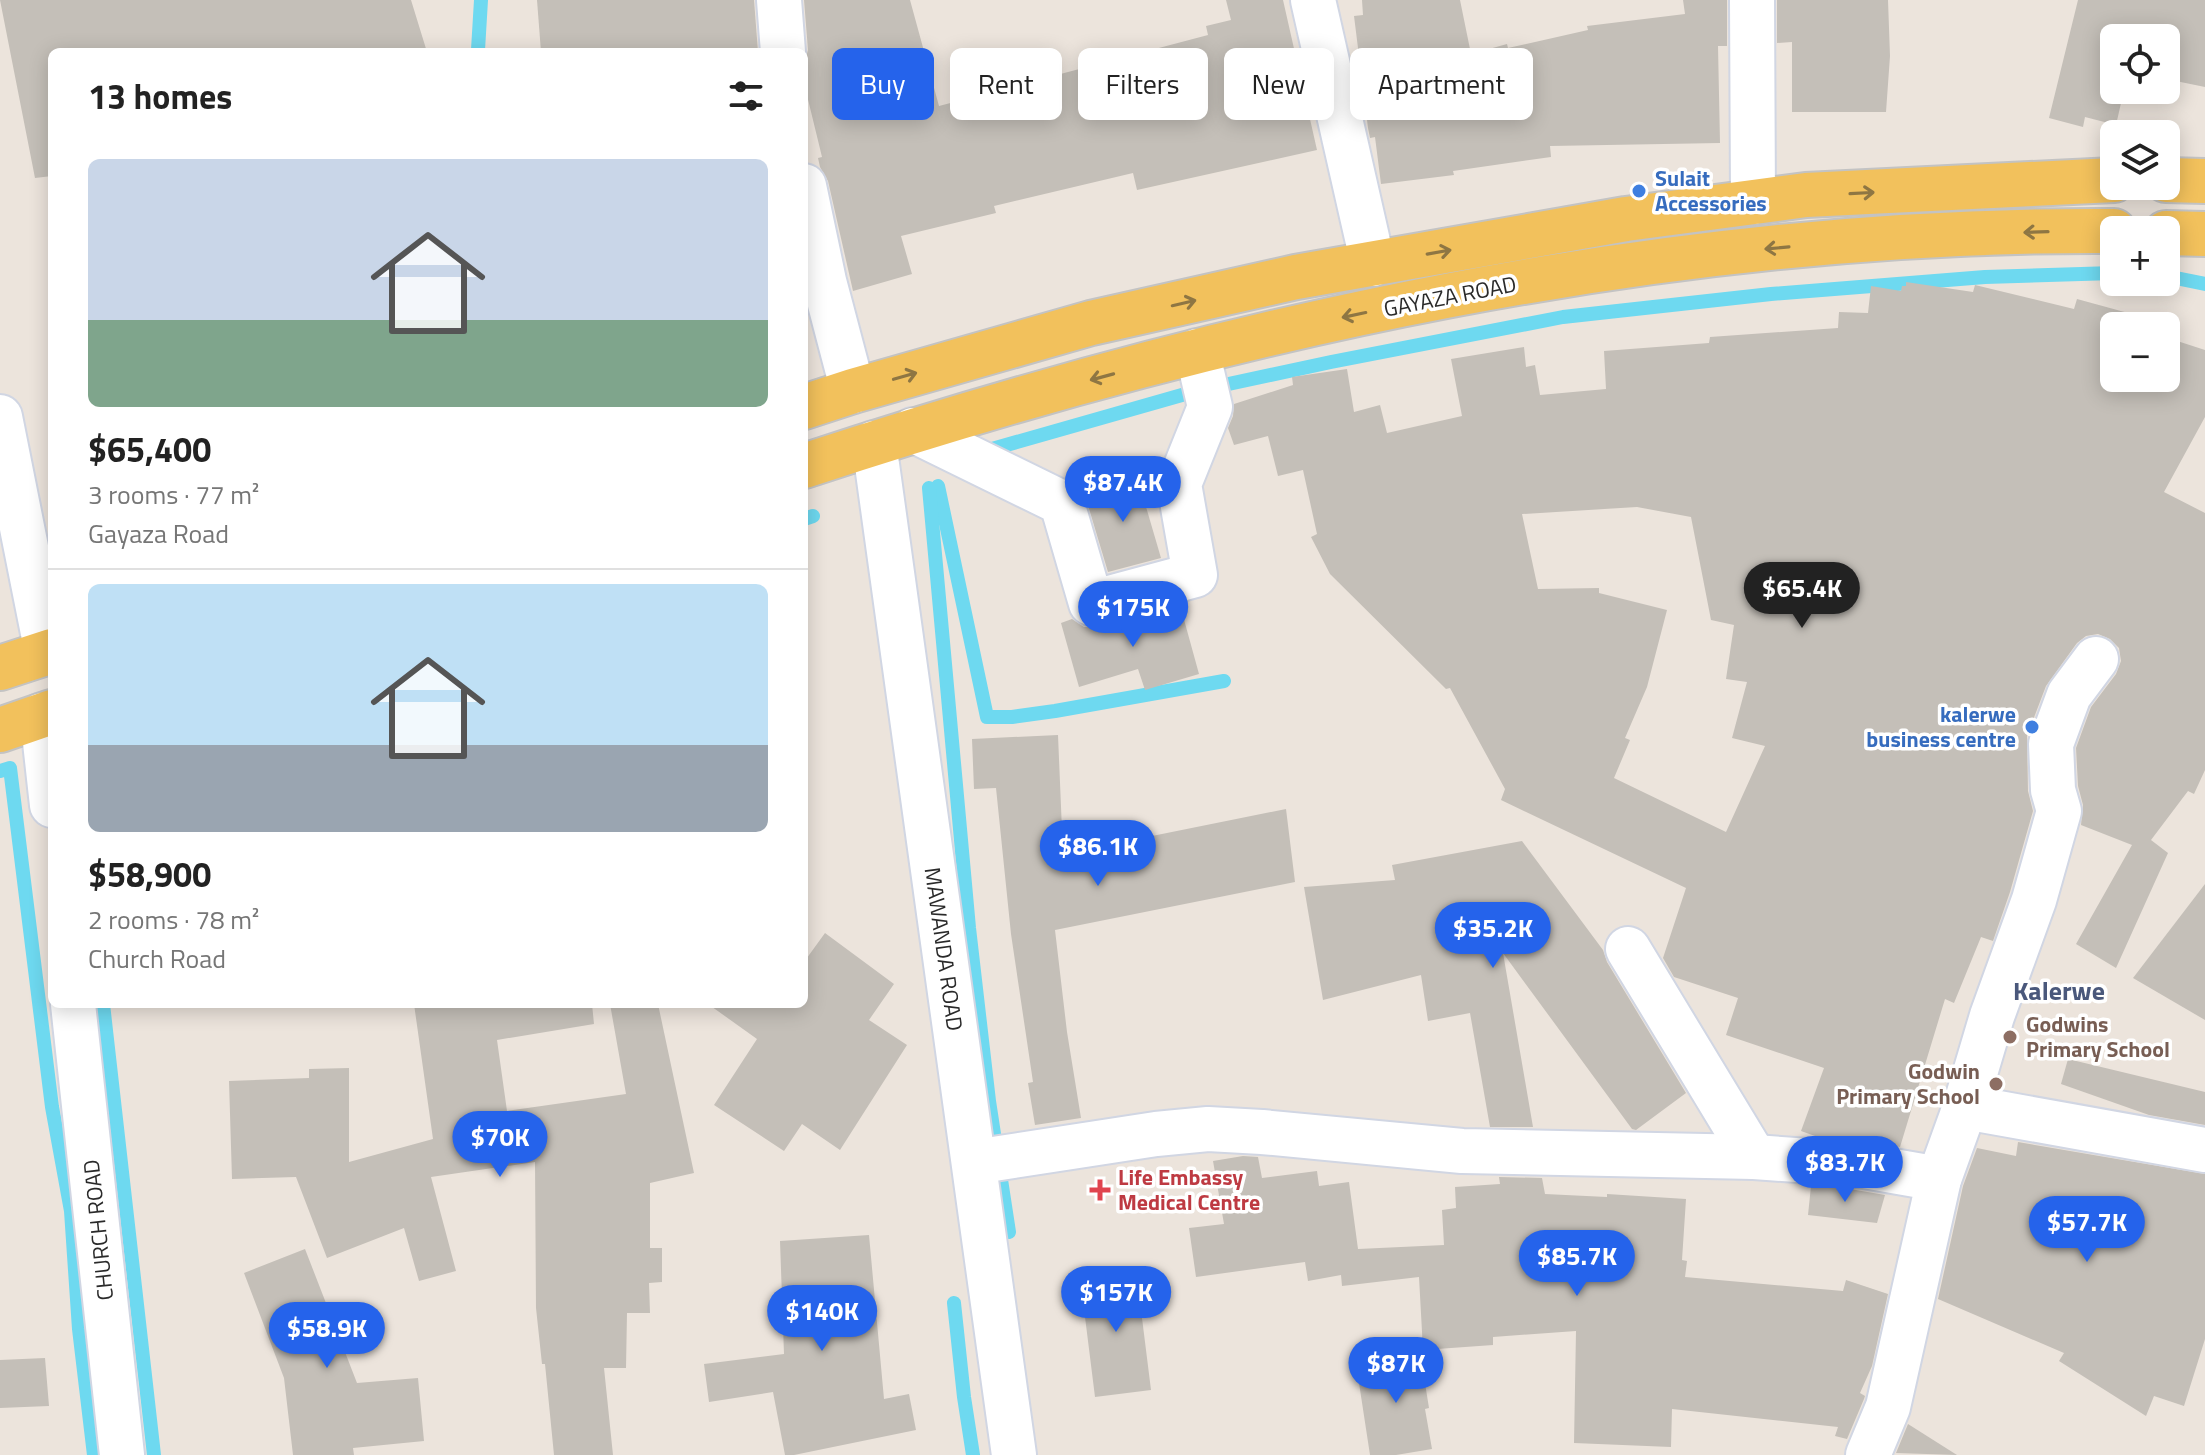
<!DOCTYPE html>
<html lang="en">
<head>
<meta charset="utf-8">
<style>
  :root { --surface:#fff; --page:#f6f6f6; --text:#222; --muted:#767676; --line:#e0e0e0; --accent:#2563eb }
  body { margin:0; font-family:"Titillium Web",sans-serif; background:var(--page); color:var(--text); height:100vh; display:flex; flex-direction:column; font-size:30px; white-space:nowrap }
  * { box-sizing:border-box; margin:0 }
  p { font-size:26px; color:var(--muted) }
  .icon { flex:none; width:44px; height:44px; fill:none; stroke:currentColor; stroke-width:2; stroke-linecap:round; stroke-linejoin:round }
  .map { position:relative; flex:1; overflow:hidden }
  .drawer { position:absolute; left:48px; top:48px; width:760px; height:960px; display:flex; flex-direction:column; background:var(--surface); border-radius:12px; box-shadow:0 4px 20px #0003 }
  .drawer>* { flex:none }
  .hud { position:absolute; left:832px; top:48px; width:760px; height:72px; display:flex; gap:16px }
  .buttons { position:absolute; left:2100px; top:24px; display:grid; gap:16px }
  .buttons a { display:grid; place-items:center; width:80px; height:80px; border-radius:12px; background:var(--surface); box-shadow:0 4px 20px #0003; font-size:40px }
  .price { position:absolute; translate:-50% -68px; padding:0 18px; border-radius:28px; background:var(--accent); color:#fff; font-size:26px; line-height:52px; filter:drop-shadow(0 2px 4px #0008) }
  .price::after { content:''; position:absolute; left:50%; top:48px; width:24px; height:18px; margin-left:-12px; background:inherit; clip-path:polygon(0 0,100% 0,50% 100%) }
  .price.on { background:#222; color:#fff }
  ul { padding:0; list-style:none }
  li { display:grid; align-content:center; gap:16px; height:424px; padding:0 40px }
  li+li { border-top:2px solid var(--line) }
  li span { display:grid; place-items:center; height:248px; border-radius:12px; color:#555 }
  li>.icon { margin-inline-start:auto }
  span .icon { width:144px; height:144px; fill:#fffc; stroke-width:1 }
  li b { font-size:34px }
  h2 { display:flex; justify-content:space-between; align-items:center; height:96px; padding:0 40px; font-size:34px }
  .tag { padding:0 28px; border-radius:12px; background:var(--surface); box-shadow:0 4px 20px #0003; font-size:28px; line-height:72px }
  .tag.on { background:var(--accent); color:#fff }
  .map>svg:first-child { display:block }
</style>
</head>
<body>
<div class="map">
<svg width="2205" height="1455" viewBox="0 0 2205 1455">
  <rect width="100%" height="100%" fill="#ece4dc"/>
  <g fill="none" stroke-linecap="round" stroke-linejoin="round">
    <!-- stream -->
    <g stroke="#6ed9f0" stroke-width="14">
      <path d="M 478,50 L 481,0"/>
      <path d="M 2166,276 L 2205,284"/>
      <path d="M 985,451 L 1196,391 L 1331,362 L 1563,317 L 1771,294 L 1985,277 L 2114,273"/>
      <path d="M 938,486 L 987,717 L 1012,717 L 1055,711 L 1224,681"/>
      <path d="M 929,488 L 969,928 L 989,1101 L 1009,1232"/>
      <path d="M 804,519 L 813,516"/>
      <path d="M 0,771 L 10,768 L 52,1107 L 71,1211 L 79,1329 L 94,1455"/>
      <path d="M 103,1004 L 154,1455"/>
      <path d="M 954,1303 L 964,1397 L 973,1455"/>
    </g>
  </g>
  <!-- building -->
  <g fill="#c4bfb8" fill-rule="evenodd">
    <path d="M 0,0 L 411,0 L 427,52 L 52,52 L 52,176 L 35,178 Z"/>
    <path d="M 537,0 L 754,0 L 758,52 L 541,52 Z"/>
    <path d="M 804,0 L 910,0 L 939,106 L 1208,35 L 1206,26 L 1231,20 L 1226,0 L 1283,0 L 1317,150 L 1137,190 L 1133,173 L 994,206 L 996,213 L 901,236 L 912,274 L 853,291 L 828,181 L 820,167 L 818,158 L 822,157 L 804,83 L 804,65 L 808,50 Z"/>
    <path d="M 1362,0 L 1460,0 L 1471,54 L 1507,44 L 1508,48 L 1588,30 L 1587,26 L 1685,14 L 1683,0 L 1727,0 L 1727,46 L 1718,46 L 1720,143 L 1550,146 L 1551,157 L 1453,171 L 1454,175 L 1381,184 L 1375,137 L 1370,138 L 1368,128 L 1354,16 L 1363,15 Z"/>
    <path d="M 1777,0 L 1888,0 L 1890,56 L 1886,112 L 1792,112 L 1792,42 L 1777,43 Z"/>
    <path d="M 2078,0 L 2205,0 L 2205,87 L 2166,79 L 2166,38 L 2114,38 L 2114,90 L 2124,90 L 2116,125 L 2085,117 L 2083,127 L 2049,118 Z"/>
    <path d="M 1906,282 L 1973,292 L 1975,285 L 2074,309 L 2077,299 L 2172,325 L 2168,338 L 2205,350 L 2205,417 L 2164,492 L 2205,513 L 2205,770 L 2194,794 L 2188,791 L 2151,840 L 2168,853 L 2116,968 L 2076,944 L 2132,845 L 2081,825 L 2083,805 L 2078,786 L 2076,748 L 2091,707 L 2116,674 L 2121,661 L 2119,648 L 2110,639 L 2098,634 L 2086,636 L 2077,643 L 2046,686 L 2027,736 L 2028,791 L 2033,811 L 2010,892 L 1993,941 L 1981,937 L 1954,1003 L 1945,999 L 1900,1147 L 1857,1139 L 1815,1136 L 1801,1131 L 1824,1068 L 1726,1035 L 1738,998 L 1674,977 L 1663,958 L 1686,888 L 1501,800 L 1505,789 L 1450,688 L 1446,689 L 1330,574 L 1311,537 L 1317,534 L 1303,470 L 1278,476 L 1268,436 L 1234,445 L 1228,428 L 1233,416 L 1234,404 L 1293,385 L 1292,377 L 1347,369 L 1354,412 L 1380,405 L 1387,433 L 1462,416 L 1451,359 L 1524,347 L 1526,367 L 1535,365 L 1540,395 L 1606,389 L 1604,351 L 1709,343 L 1710,337 L 1838,328 L 1839,312 L 1868,313 L 1871,286 L 1901,291 L 1902,286 L 1906,286 ZM 2114,326 L 2166,326 L 2166,378 L 2114,378 ZM 1637,507 L 1691,517 L 1711,620 L 1734,625 L 1726,679 L 1747,682 L 1732,738 L 1765,746 L 1726,832 L 1614,778 L 1630,740 L 1625,738 L 1647,687 L 1667,610 L 1599,593 L 1599,588 L 1538,589 L 1522,514 Z"/>
    <path d="M 1137,476 L 1161,558 L 1108,572 L 1084,492 Z"/>
    <path d="M 1180,605 L 1199,674 L 1145,690 L 1138,669 L 1079,687 L 1061,623 L 1072,619 L 1084,627 L 1098,627 Z"/>
    <path d="M 1058,735 L 1063,854 L 1286,809 L 1295,882 L 1055,930 L 1067,1032 L 1081,1118 L 1035,1125 L 1028,1083 L 1033,1082 L 1011,934 L 996,788 L 974,789 L 972,739 Z"/>
    <path d="M 1522,841 L 1603,950 L 1607,962 L 1686,1093 L 1636,1130 L 1632,1129 L 1503,953 L 1533,1127 L 1490,1127 L 1470,1013 L 1428,1021 L 1421,975 L 1323,1000 L 1304,887 L 1395,880 L 1392,865 Z"/>
    <path d="M 2205,884 L 2205,1020 L 2133,978 Z"/>
    <path d="M 825,933 L 894,984 L 869,1020 L 907,1045 L 840,1150 L 802,1124 L 784,1151 L 714,1105 L 757,1039 L 708,1004 L 804,1004 L 804,962 Z"/>
    <path d="M 414,1004 L 592,1004 L 594,1024 L 497,1040 L 507,1111 L 626,1094 L 610,1004 L 658,1004 L 694,1173 L 650,1183 L 650,1248 L 662,1248 L 662,1282 L 649,1283 L 650,1313 L 627,1313 L 626,1368 L 604,1368 L 613,1455 L 554,1455 L 545,1364 L 542,1364 L 536,1308 L 535,1162 L 431,1177 L 456,1271 L 419,1281 L 404,1228 L 327,1258 L 296,1177 L 232,1179 L 229,1081 L 309,1078 L 309,1069 L 349,1068 L 349,1162 L 433,1139 Z"/>
    <path d="M 2068,1059 L 2205,1092 L 2205,1125 L 2149,1115 L 2061,1084 Z"/>
    <path d="M 2018,1142 L 2205,1174 L 2205,1339 L 2184,1406 L 2154,1396 L 2146,1416 L 2059,1361 L 2064,1353 L 1938,1299 L 1963,1186 L 1977,1148 L 2016,1156 Z"/>
    <path d="M 1243,1156 L 1258,1157 L 1262,1178 L 1317,1171 L 1319,1186 L 1349,1182 L 1358,1249 L 1444,1245 L 1442,1210 L 1456,1208 L 1455,1187 L 1500,1184 L 1499,1177 L 1542,1178 L 1545,1194 L 1607,1197 L 1607,1194 L 1686,1199 L 1682,1260 L 1687,1261 L 1685,1277 L 1843,1291 L 1846,1280 L 1888,1294 L 1872,1366 L 1860,1393 L 1865,1396 L 1864,1399 L 1847,1439 L 1835,1436 L 1838,1427 L 1672,1409 L 1671,1447 L 1574,1443 L 1576,1331 L 1493,1337 L 1493,1345 L 1423,1350 L 1419,1277 L 1342,1286 L 1341,1275 L 1308,1281 L 1305,1262 L 1196,1277 L 1189,1228 L 1224,1224 L 1213,1161 Z"/>
    <path d="M 1811,1186 L 1850,1189 L 1885,1195 L 1877,1223 L 1808,1215 Z"/>
    <path d="M 869,1235 L 884,1399 L 909,1394 L 916,1430 L 794,1455 L 785,1455 L 773,1392 L 709,1402 L 704,1364 L 784,1354 L 780,1241 Z"/>
    <path d="M 305,1249 L 357,1383 L 418,1378 L 424,1441 L 353,1448 L 354,1455 L 293,1455 L 284,1378 L 244,1273 Z"/>
    <path d="M 1136,1270 L 1151,1390 L 1095,1397 L 1080,1277 Z"/>
    <path d="M 1420,1352 L 1429,1408 L 1425,1409 L 1432,1449 L 1396,1455 L 1370,1455 L 1359,1383 L 1367,1382 L 1363,1361 Z"/>
    <path d="M 45,1358 L 49,1406 L 0,1408 L 0,1360 Z"/>
    <path d="M 1908,1424 L 1957,1455 L 1896,1453 Z"/>
  </g>
  <g fill="none" stroke-linecap="round" stroke-linejoin="round">
    <defs>
      <g id="minor">
        <path d="M 779,0 L 783,52"/>
        <path d="M 1313,0 L 1373,264"/>
        <path d="M 1752,0 L 1753,202"/>
        <path d="M 804,186 L 824,281 L 853,391"/>
        <path d="M 0,417 L 47,653"/>
        <path d="M 913,430 L 1062,503 L 1091,603 L 1195,575 L 1179,484 L 1210,407 L 1197,351"/>
        <path d="M 874,443 L 1014,1455"/>
        <path d="M 42,715 L 52,805"/>
        <path d="M 1628,949 L 1754,1157"/>
        <path d="M 73,1004 L 122,1455"/>
        <path d="M 1965,1107 L 2205,1150"/>
        <path d="M 974,1162 L 1156,1134 L 1208,1129 L 1262,1132 L 1462,1151 L 1754,1157 L 1853,1164 L 1939,1179"/>
        <path d="M 1868,1455 L 1888,1407 L 1939,1179 L 1965,1107 L 1992,1016 L 2034,900 L 2059,811 L 2053,790 L 2051,744 L 2069,695 L 2096,659"/>
      </g>
      <g id="major">
        <path d="M 2166,180 L 2205,181"/>
        <path d="M 2166,233 L 2205,234"/>
        <path d="M 804,407 L 853,391 L 1091,323 L 1296,277 L 1626,219 L 1806,195 L 2114,180"/>
        <path d="M 804,466 C 1227,327 1667,228 2114,231"/>
        <path d="M 0,668 L 52,651"/>
        <path d="M 0,730 L 52,712"/>
      </g>
    </defs>
    <!-- minor casing -->
    <use href="#minor" stroke="#d1d6e3" stroke-width="48"/>
    <!-- major casing -->
    <use href="#major" stroke="#c3c3c3" stroke-width="48"/>
    <!-- minor -->
    <use href="#minor" stroke="#fff" stroke-width="44"/>
    <!-- major -->
    <use href="#major" stroke="#f2c15c" stroke-width="44"/>
  </g>
  <!-- one-way arrows -->
  <defs><path id="oneway-shaft" d="M-6 0H5M1.5-3L5.5 0L1.5 3" fill="none" stroke-width="1.6" stroke-linecap="round" stroke-linejoin="round" transform="scale(2)"/></defs>
  <g stroke="#8e7643">
    <use href="#oneway-shaft" transform="translate(1862 193) rotate(-3)"/>
    <use href="#oneway-shaft" transform="translate(2036 232) rotate(178)"/>
    <use href="#oneway-shaft" transform="translate(1777 248) rotate(175)"/>
    <use href="#oneway-shaft" transform="translate(1439 252) rotate(-10)"/>
    <use href="#oneway-shaft" transform="translate(1184 303) rotate(-13)"/>
    <use href="#oneway-shaft" transform="translate(1354 315) rotate(168)"/>
    <use href="#oneway-shaft" transform="translate(905 376) rotate(-16)"/>
    <use href="#oneway-shaft" transform="translate(1102 377) rotate(165)"/>
  </g>
  <!-- markers -->
  <g fill="#3f7fe0" stroke="#fff" stroke-width="3">
    <circle cx="1639" cy="191" r="8"/>
    <circle cx="2032" cy="727" r="8"/>
  </g>
  <g fill="#8d6e63" stroke="#fff" stroke-width="3">
    <circle cx="2010" cy="1037" r="8"/>
    <circle cx="1996" cy="1084" r="8"/>
  </g>
  <path fill="#e0444e" stroke="#fff" stroke-width="3" d="M1096 1178h8v8h8v8h-8v8h-8v-8h-8v-8h8z"/>
  <g text-anchor="middle" stroke-width="7" stroke-linejoin="round" paint-order="stroke">
    <!-- shop labels -->
    <g font-size="22" font-weight="bold" fill="#366cbe" stroke="#fff" text-anchor="start">
      <text x="1655" y="186">Sulait<tspan x="1655" dy="25">Accessories</tspan></text>
      <text x="2016" y="722" text-anchor="end">kalerwe<tspan x="2016" dy="25">business centre</tspan></text>
    </g>
    <!-- street labels -->
    <g font-size="22" fill="#2a2a2a" stroke="#fff">
      <text transform="translate(1450 296) rotate(-11)" y="8">GAYAZA ROAD</text>
      <text transform="translate(944 949) rotate(82)" y="8">MAWANDA ROAD</text>
      <text transform="translate(98 1230) rotate(-96)" y="8">CHURCH ROAD</text>
    </g>
    <!-- education labels -->
    <g font-size="22" font-weight="bold" fill="#785e54" stroke="#fff" text-anchor="start">
      <text x="2026" y="1032">Godwins<tspan x="2026" dy="25">Primary School</tspan></text>
      <text x="1980" y="1079" text-anchor="end">Godwin<tspan x="1980" dy="25">Primary School</tspan></text>
    </g>
    <!-- health labels -->
    <g font-size="22" font-weight="bold" fill="#be3a42" stroke="#fff" text-anchor="start">
      <text x="1118" y="1185">Life Embassy<tspan x="1118" dy="25">Medical Centre</tspan></text>
    </g>
    <!-- quarter labels -->
    <g font-size="26" font-weight="bold" fill="#4a587b" stroke="#fff">
      <text x="2059" y="1000">Kalerwe</text>
    </g>
  </g>
</svg>
<div class="buttons">
<a><svg class="icon" aria-label="locate" viewBox="0 0 24 24"><circle cx="12" cy="12" r="6"/><path d="M12 2v4M12 18v4M2 12h4M18 12h4"/></svg></a>
<a><svg class="icon" aria-label="layers" viewBox="0 0 24 24"><path d="M12 4l9 5-9 5-9-5zM3 14l9 5 9-5"/></svg></a>
<a>+</a>
<a>−</a>
</div>
<b class="price" style="left:1123px;top:524px">$87.4K</b>
<b class="price on" style="left:1802px;top:630px">$65.4K</b>
<b class="price" style="left:1133px;top:649px">$175K</b>
<b class="price" style="left:1098px;top:888px">$86.1K</b>
<b class="price" style="left:1493px;top:970px">$35.2K</b>
<b class="price" style="left:500px;top:1179px">$70K</b>
<b class="price" style="left:1845px;top:1204px">$83.7K</b>
<b class="price" style="left:2087px;top:1264px">$57.7K</b>
<b class="price" style="left:1577px;top:1298px">$85.7K</b>
<b class="price" style="left:1116px;top:1334px">$157K</b>
<b class="price" style="left:822px;top:1353px">$140K</b>
<b class="price" style="left:327px;top:1370px">$58.9K</b>
<b class="price" style="left:1396px;top:1405px">$87K</b>
<div class="hud">
<a class="tag on">Buy</a>
<a class="tag">Rent</a>
<a class="tag">Filters</a>
<a class="tag">New</a>
<a class="tag">Apartment</a>
</div>
<section class="drawer">
<h2>13 homes<svg class="icon" aria-label="filters" viewBox="0 0 24 24"><path d="M4 7h16M4 17h16"/><circle cx="9" cy="7" r="2"/><circle cx="15" cy="17" r="2"/></svg></h2>
<ul>
<li><span style="background:linear-gradient(#c9d6e8 65%,#7fa58c 0)"><svg class="icon" aria-label="home" viewBox="0 0 24 24"><path d="M3 11l9-7 9 7M6 9v11h12V9"/></svg></span><div><b>$65,400</b><p>3 rooms · 77 m²</p><p>Gayaza Road</p></div></li>
<li><span style="background:linear-gradient(#bfe0f5 65%,#9aa5b1 0)"><svg class="icon" aria-label="home" viewBox="0 0 24 24"><path d="M3 11l9-7 9 7M6 9v11h12V9"/></svg></span><div><b>$58,900</b><p>2 rooms · 78 m²</p><p>Church Road</p></div></li>
</ul>
</section>
</div>
</body>
</html>
